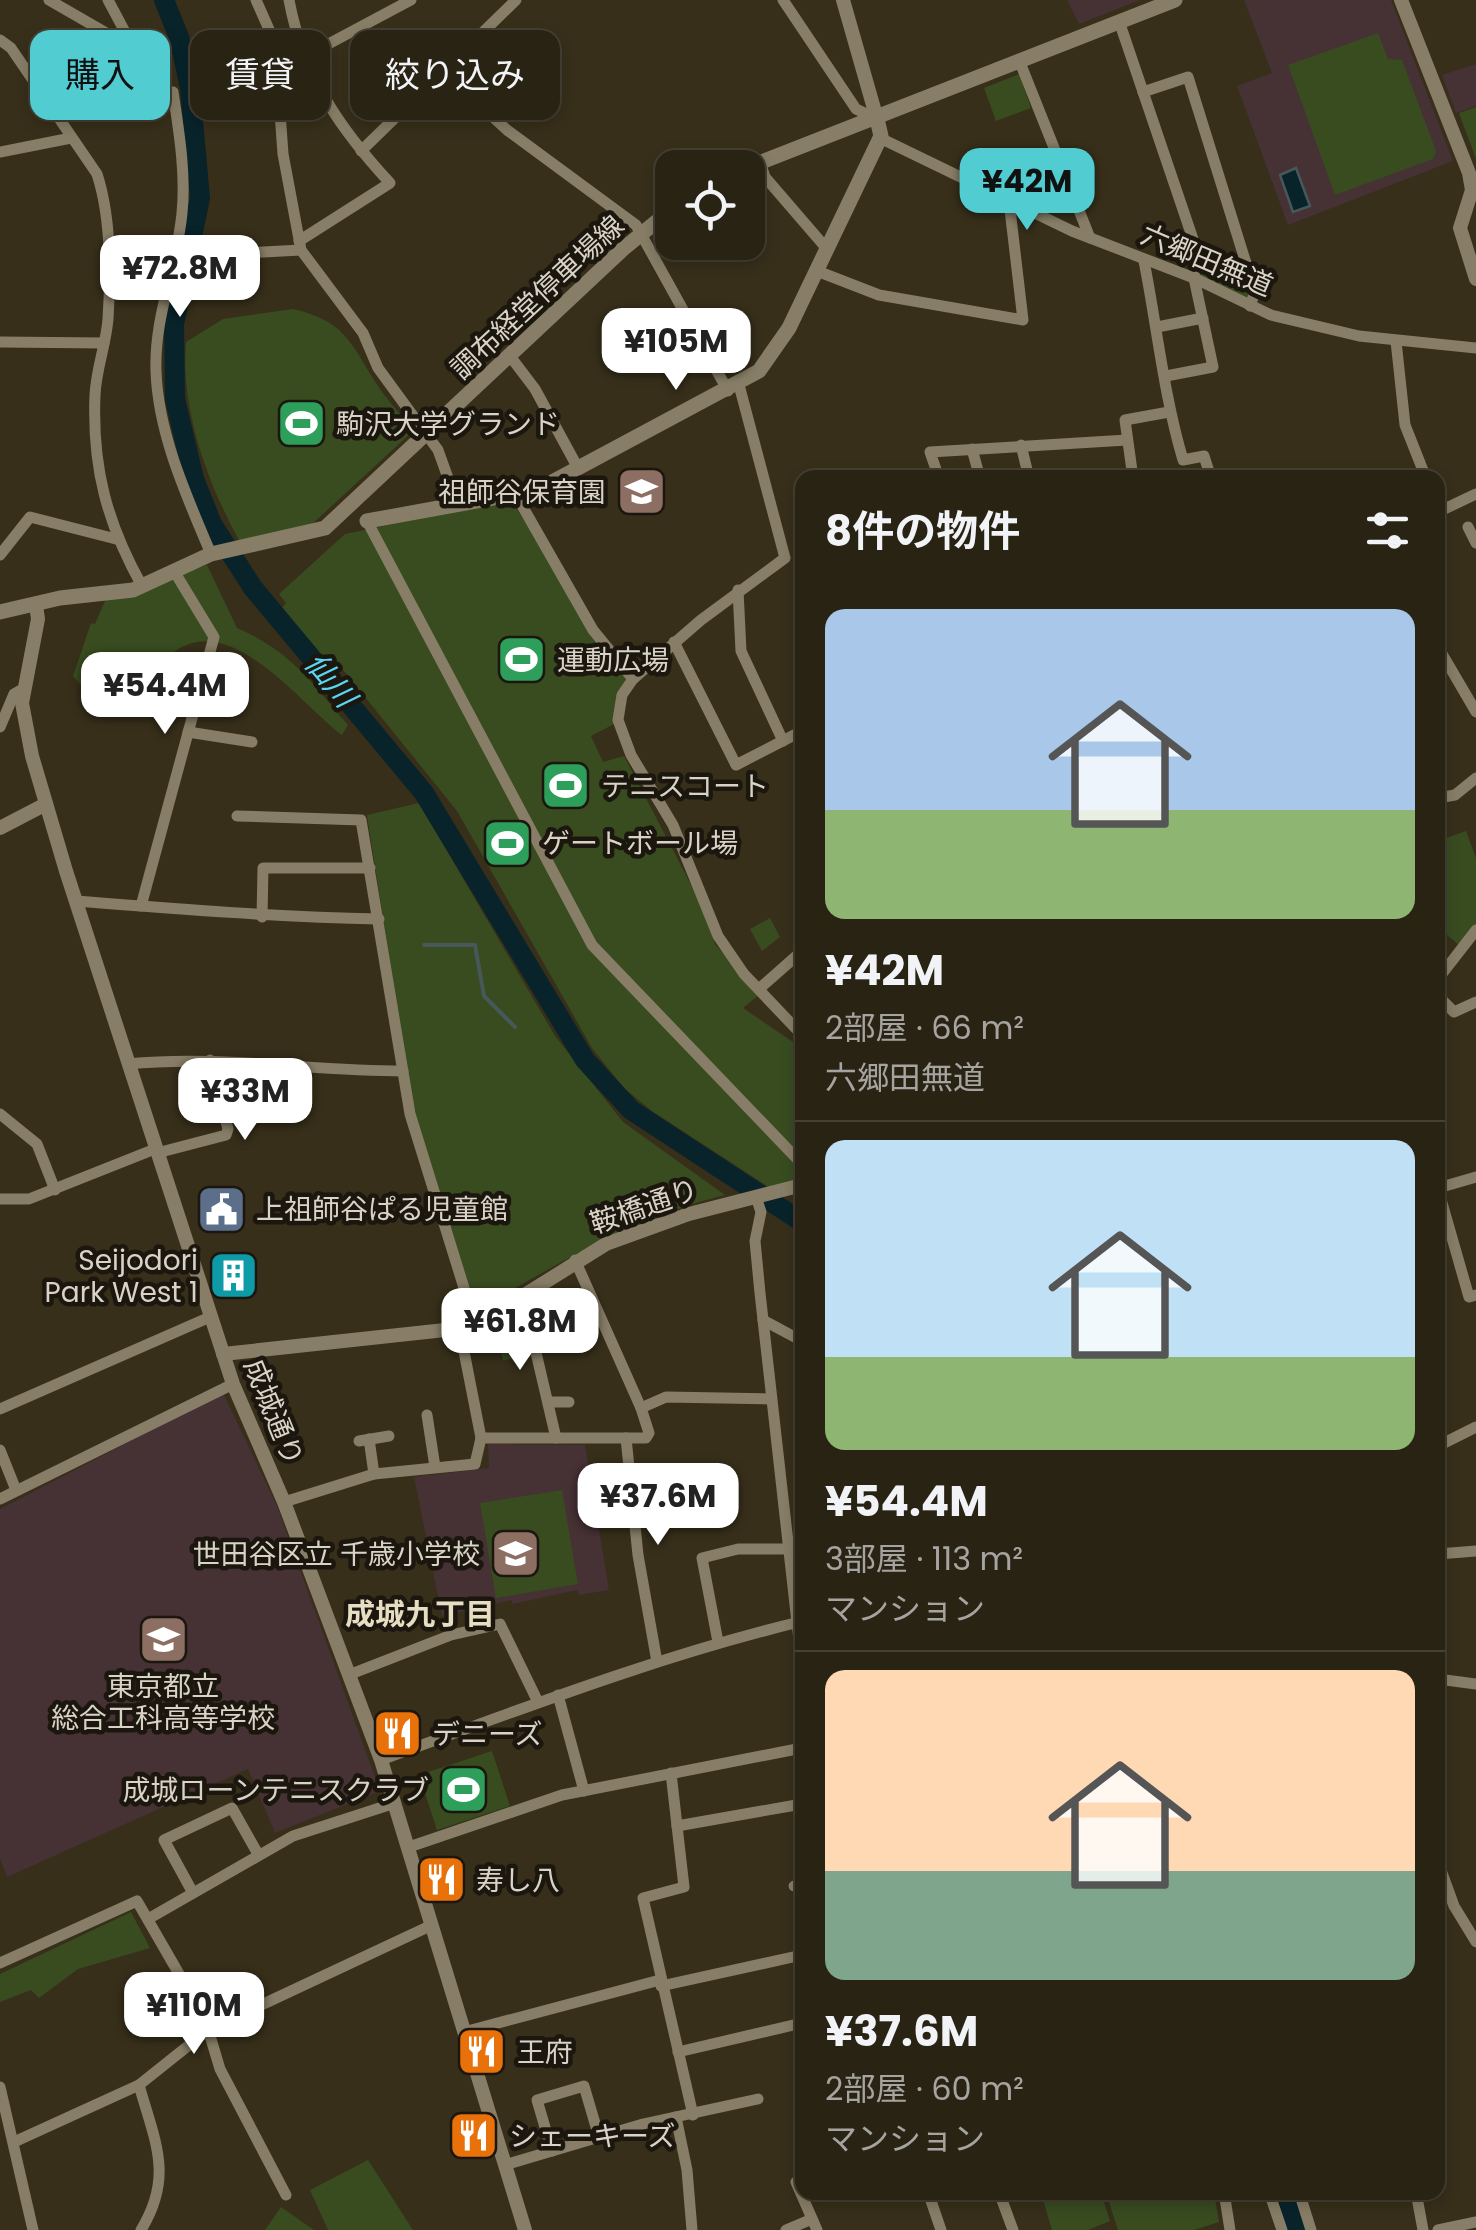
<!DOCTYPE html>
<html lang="ja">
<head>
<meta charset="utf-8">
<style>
  :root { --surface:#292314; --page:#312b1d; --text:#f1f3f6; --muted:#a5a4a0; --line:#454034; --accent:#51ccd1 }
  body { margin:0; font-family:Poppins,"Noto Sans JP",sans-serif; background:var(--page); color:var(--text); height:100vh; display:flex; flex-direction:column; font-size:38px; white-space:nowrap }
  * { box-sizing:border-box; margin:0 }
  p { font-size:32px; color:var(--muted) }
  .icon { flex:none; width:55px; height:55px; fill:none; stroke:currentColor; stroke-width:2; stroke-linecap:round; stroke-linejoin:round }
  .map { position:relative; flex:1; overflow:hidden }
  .panel { position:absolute; left:795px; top:470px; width:650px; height:1730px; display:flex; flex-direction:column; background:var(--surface); border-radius:20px; box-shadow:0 5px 15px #0003,0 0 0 2px var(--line) }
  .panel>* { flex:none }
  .guide { position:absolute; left:30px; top:30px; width:615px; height:90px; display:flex; gap:20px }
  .controls { position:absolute; left:655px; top:150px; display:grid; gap:20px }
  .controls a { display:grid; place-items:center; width:110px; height:110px; border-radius:20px; background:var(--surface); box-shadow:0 5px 15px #0003,0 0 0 2px var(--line); font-size:50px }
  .price { position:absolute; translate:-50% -85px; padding:0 22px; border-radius:20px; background:#fff; color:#222; font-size:32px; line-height:65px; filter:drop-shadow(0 2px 5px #0008) }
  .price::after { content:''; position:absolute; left:50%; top:60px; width:30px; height:22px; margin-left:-15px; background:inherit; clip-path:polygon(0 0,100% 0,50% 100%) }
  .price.active { background:var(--accent); color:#111 }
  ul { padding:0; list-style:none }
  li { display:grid; align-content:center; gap:20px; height:530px; padding:0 30px }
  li+li { border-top:2px solid var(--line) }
  li span { display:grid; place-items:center; height:310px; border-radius:20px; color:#555 }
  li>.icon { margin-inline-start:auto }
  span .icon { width:180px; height:180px; fill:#fffc; stroke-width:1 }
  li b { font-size:42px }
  h2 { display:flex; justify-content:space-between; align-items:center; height:120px; padding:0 30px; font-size:42px }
  .chip { padding:0 35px; border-radius:20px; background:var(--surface); box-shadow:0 5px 15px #0003,0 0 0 2px var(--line); font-size:35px; line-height:90px }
  .chip.active { background:var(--accent); color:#111 }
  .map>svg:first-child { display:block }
</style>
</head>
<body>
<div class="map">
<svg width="1476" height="2230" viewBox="0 0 1476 2230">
  <rect width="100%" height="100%" fill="#372f1a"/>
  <!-- education -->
  <g fill="#463134">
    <path d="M 1067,0 L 1140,0 L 1079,24 Z"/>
    <path d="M 1244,0 L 1391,0 L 1453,161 L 1288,225 L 1237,86 L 1272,73 Z"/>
    <path d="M 1476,64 L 1476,106 L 1456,113 L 1442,75 Z"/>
    <path d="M 223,1393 L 277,1506 L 380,1791 L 275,1833 L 248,1769 L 7,1877 L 0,1859 L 0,1509 Z"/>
    <path d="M 488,1444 L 585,1445 L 609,1590 L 579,1595 L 577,1590 L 513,1604 L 511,1600 L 442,1616 L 414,1477 L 489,1468 Z"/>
  </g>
  <!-- green -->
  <g fill="#384c20">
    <path d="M 1378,33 L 1388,59 L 1402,60 L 1436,151 L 1433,159 L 1335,195 L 1288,65 Z"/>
    <path d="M 1019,74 L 1031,108 L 996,121 L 984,88 Z"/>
    <path d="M 1476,107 L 1476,159 L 1459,113 Z"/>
    <path d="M 1242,262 L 1252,292 L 1248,301 L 1199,275 Z"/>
    <path d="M 293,309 C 343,321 349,339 374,380 C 385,398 401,414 413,431 L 310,526 L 240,542 C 208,484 180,409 186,342 L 223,319 Z"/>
    <path d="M 511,500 L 627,677 L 616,723 L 591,736 L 603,762 L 624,756 L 700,902 L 715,944 L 760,994 L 743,1008 L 802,1048 L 802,1179 L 770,1188 L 652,1111 L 624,1088 L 592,1048 L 457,811 L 336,661 L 324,661 L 278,613 L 286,603 L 279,594 L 345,534 Z"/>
    <path d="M 207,565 L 237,628 C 292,652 310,681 348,725 L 342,735 C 303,706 237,618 182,647 C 161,658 143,683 124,699 L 116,694 L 97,704 L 73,676 L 91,623 L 95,624 L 106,599 Z"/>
    <path d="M 419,803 L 555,1036 L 623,1122 L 725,1195 C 635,1217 557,1264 477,1310 L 414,1116 L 367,815 Z"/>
    <path d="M 1466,831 L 1476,858 L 1476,926 L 1460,946 L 1438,927 L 1438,884 L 1443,879 L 1438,875 L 1438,841 Z"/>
    <path d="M 770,918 L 780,937 L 762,951 L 750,929 Z"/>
    <path d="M 524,1308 L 535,1356 L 503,1360 L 499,1341 L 506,1339 L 502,1319 Z"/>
    <path d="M 568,1312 L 582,1346 L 558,1347 L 553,1322 L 536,1327 L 534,1323 Z"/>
    <path d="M 562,1490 L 578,1584 L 496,1598 L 480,1503 Z"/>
    <path d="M 492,1751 L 510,1806 L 437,1830 L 419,1775 Z"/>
    <path d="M 131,1912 L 150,1948 L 78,1969 L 39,1998 L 31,1990 L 0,2002 L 0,1974 Z"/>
    <path d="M 368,2160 L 413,2230 L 328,2230 L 310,2190 Z"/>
    <path d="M 1041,2193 L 1101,2193 L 1110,2221 L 1088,2230 L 1052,2230 Z"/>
    <path d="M 1106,2193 L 1214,2193 L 1219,2222 L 1194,2230 L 1118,2230 Z"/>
    <path d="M 281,2207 L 314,2230 L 265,2230 Z"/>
  </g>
  <!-- water -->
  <path fill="#08232a" stroke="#465859" stroke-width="2.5" d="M 1296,168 L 1310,206 L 1293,212 L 1280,175 Z"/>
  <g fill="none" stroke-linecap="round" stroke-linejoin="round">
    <!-- stream -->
    <path stroke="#465859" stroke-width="4" d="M 424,945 L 475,945 L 484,996 L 515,1027"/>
    <!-- river -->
    <g stroke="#08232a" stroke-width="20">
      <path d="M 164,0 L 179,37 L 190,88 L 200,198 L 174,324 L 175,399 L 194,479 L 212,524 L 253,588 L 424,793 L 585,1060 L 631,1110 L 802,1222"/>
      <path d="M 1284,2192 L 1297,2230"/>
    </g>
    <!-- minor -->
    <g stroke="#887e67" stroke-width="11">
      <path d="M 49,0 L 134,49"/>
      <path d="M 108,0 L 132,45"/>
      <path d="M 256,0 L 275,43 L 283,154 L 301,250 L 363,333 L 378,368 L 438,450 L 457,503"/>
      <path d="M 289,0 C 303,75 339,128 390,183 L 299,241"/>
      <path d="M 783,0 L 856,109 L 877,119"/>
      <path d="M 1119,21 L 1195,245 L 1194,278 L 1213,367 L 1166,376"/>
      <path d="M 0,40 L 11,48 L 97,174 C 111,217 111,274 108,319 C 106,345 96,369 95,395 C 92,468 107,523 142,586"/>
      <path d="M 304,57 L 411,0"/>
      <path d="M 1019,60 L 1090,238"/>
      <path d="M 445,73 L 507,130 L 636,225 L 728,391"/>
      <path d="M 173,92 C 179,132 186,173 182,213 C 177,267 154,316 156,371 C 158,434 187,497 211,554"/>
      <path d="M 1143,92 L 1188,77 L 1255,292 L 1250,306"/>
      <path d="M 880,138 L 1072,231 L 1194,278 L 1271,315 L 1359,336 L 1476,348"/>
      <path d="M 361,151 L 516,0"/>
      <path d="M 0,152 L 71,138"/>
      <path d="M 760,162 L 765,177 L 827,249"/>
      <path d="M 204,255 L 301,250"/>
      <path d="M 1144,261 C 1157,327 1164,396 1183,460 L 1204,456 L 1211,478"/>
      <path d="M 817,271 L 879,295 L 1023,320 L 1009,201"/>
      <path d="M 1157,327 L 1203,318"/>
      <path d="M 1396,341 L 1405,425 L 1426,478"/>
      <path d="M 0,342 L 104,343"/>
      <path d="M 510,356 L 535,389 L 578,468"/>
      <path d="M 739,385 L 785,558 L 701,620 L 633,679 L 622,695 L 618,720 L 631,755 L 673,825 L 718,936 L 744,974 L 802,1035"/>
      <path d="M 1021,445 L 1029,478"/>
      <path d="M 972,449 L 980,478"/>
      <path d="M 939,478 L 930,452 L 1127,440"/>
      <path d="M 1133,478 L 1125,420 L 1169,412"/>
      <path d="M 516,495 L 593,630 L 633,679"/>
      <path d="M 1438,512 L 1476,494"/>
      <path d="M 367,521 L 592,945 L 802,1164"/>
      <path d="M 1468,527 L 1476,543"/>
      <path d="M 0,555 L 30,517 L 116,539"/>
      <path d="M 738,590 L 741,651 L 783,741"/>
      <path d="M 674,642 L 736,765 L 802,731"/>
      <path d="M 1438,647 L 1476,712"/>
      <path d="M 0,727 L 14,694 L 21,690"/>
      <path d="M 188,732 L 252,742"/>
      <path d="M 1438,798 L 1455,795 L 1476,778"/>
      <path d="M 237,816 L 361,820 L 410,1114 L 474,1320"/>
      <path d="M 76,901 C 177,909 277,917 379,919"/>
      <path d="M 141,906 L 214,637 L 174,571"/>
      <path d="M 262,917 L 263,868 L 370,868"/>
      <path d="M 1438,979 L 1476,930"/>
      <path d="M 760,988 L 802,951"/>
      <path d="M 1438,996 L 1454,1012 L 1476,1002"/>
      <path d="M 128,1064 C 220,1055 311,1071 403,1071"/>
      <path d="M 0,1114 L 37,1144 L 55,1190"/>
      <path d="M 157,1153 L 226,1135 L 228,1129 L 210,1060"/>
      <path d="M 1438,1188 L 1476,1177"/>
      <path d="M 1438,1189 L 1469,1297 L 1476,1295"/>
      <path d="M 756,1197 L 761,1212 L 755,1241 L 760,1293 L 802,1667"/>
      <path d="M 0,1199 L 29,1199 L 155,1149"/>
      <path d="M 575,1260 L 641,1408"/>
      <path d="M 523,1297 L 556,1438"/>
      <path d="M 763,1320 L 802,1341"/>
      <path d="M 459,1326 L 481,1438"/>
      <path d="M 548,1402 L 569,1402"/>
      <path d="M 0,1409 L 210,1317"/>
      <path d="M 427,1415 L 435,1467"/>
      <path d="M 626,1438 L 638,1555 L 657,1662"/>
      <path d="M 369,1439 L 374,1474"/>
      <path d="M 359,1441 L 389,1436"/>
      <path d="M 1438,1446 L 1476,1427"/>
      <path d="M 0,1450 L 16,1490"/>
      <path d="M 0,1499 L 233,1384"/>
      <path d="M 284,1502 L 374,1474 L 475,1464 L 481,1438 L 646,1438 L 649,1433 L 641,1408 L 666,1397 L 771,1399"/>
      <path d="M 1438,1554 L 1476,1551"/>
      <path d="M 718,1642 L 702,1558 L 738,1549 L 788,1549"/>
      <path d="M 351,1674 L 451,1635 L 500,1624 L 538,1702"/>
      <path d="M 1438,1679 L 1476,1684"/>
      <path d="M 558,1695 L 584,1791"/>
      <path d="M 381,1760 C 519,1710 655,1657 799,1622"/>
      <path d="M 671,1773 L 684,1887 L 643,1898 L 693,2115"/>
      <path d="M 677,1826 L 802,1804"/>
      <path d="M 409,1847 L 562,1795 L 802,1748"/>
      <path d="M 1438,1862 L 1454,1906 L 1476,1942"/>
      <path d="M 794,1886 L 802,1884"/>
      <path d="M 193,1893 L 164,1840 L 232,1808 L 258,1854"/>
      <path d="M 148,1919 L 293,1836 L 395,1803"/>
      <path d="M 0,1963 L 137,1901 L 205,2019 L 220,2069 L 286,2195"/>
      <path d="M 661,1986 L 802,1955"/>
      <path d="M 464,2032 L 660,1980"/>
      <path d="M 678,2052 L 802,2023"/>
      <path d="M 139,2085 C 155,2142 174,2176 141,2230"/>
      <path d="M 0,2087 L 33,2230"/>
      <path d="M 676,2117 L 687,2170 L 692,2230"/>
      <path d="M 14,2142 L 139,2085 L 208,2030 L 432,1925"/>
      <path d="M 552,2151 L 537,2100 L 584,2086 L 599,2137"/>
      <path d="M 505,2165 L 643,2124 L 758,2099"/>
      <path d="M 802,2180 L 796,2182 L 817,2230"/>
      <path d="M 928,2192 L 941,2230"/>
      <path d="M 999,2192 L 1013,2230"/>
      <path d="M 1224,2192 L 1230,2230"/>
      <path d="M 1269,2192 L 1282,2230"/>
      <path d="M 1299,2192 L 1311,2230"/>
      <path d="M 1416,2192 L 1423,2230"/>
      <path d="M 786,2230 L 812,2219"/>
      <path d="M 1438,2230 L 1476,2222"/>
    </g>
    <!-- tertiary -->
    <g stroke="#887e67" stroke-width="14">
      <path d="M 843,0 L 877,119"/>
      <path d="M 1401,0 L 1469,173 L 1472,190 L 1460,228 L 1476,279"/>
      <path d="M 36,605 L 38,619 L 22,703 L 32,756 L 66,871 L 233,1384 L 284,1502 L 381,1760 L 525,2230"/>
      <path d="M 0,828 L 46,804"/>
      <path d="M 223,1354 L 445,1330 L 507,1306 L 606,1244 L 689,1214 L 802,1185"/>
    </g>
    <!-- secondary -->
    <g stroke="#887e67" stroke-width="15">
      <path d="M 746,168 L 1175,0"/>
      <path d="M 367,521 L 537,490 L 759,371 L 789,328 L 881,136 L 877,119"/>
      <path d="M 0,612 L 60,598 L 133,590 L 211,554 L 325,528 L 623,249 L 672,209"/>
    </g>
  </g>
  <!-- icons -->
  <defs>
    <symbol id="stadium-square" viewBox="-11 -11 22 22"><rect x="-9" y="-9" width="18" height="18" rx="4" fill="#2e9e5b" stroke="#1b170f"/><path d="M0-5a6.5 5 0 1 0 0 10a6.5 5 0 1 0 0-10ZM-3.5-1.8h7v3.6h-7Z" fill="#fff"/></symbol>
    <symbol id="school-square" viewBox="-11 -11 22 22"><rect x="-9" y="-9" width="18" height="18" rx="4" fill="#8d6e63" stroke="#1b170f"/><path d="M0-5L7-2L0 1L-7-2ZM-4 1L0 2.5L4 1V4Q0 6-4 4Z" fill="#fff"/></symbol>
    <symbol id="civic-square" viewBox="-11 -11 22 22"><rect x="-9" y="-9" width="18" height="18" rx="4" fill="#5c6f8a" stroke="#1b170f"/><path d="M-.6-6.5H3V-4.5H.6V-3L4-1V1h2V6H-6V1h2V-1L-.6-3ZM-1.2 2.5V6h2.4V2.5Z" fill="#fff"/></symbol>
    <symbol id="building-square" viewBox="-11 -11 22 22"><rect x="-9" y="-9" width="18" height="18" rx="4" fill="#0f9aa8" stroke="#1b170f"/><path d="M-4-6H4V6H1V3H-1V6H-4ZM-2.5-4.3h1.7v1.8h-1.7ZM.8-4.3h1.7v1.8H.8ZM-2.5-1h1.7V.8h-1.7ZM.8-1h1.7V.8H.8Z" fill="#fff"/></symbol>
    <symbol id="restaurant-square" viewBox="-11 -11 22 22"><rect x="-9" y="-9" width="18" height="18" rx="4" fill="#e8710a" stroke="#1b170f"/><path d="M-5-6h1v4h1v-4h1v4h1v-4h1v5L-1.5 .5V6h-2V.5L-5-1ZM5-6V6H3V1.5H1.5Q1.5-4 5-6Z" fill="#fff"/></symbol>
  </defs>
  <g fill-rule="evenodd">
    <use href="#stadium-square" x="274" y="396" width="55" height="55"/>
    <use href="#school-square" x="614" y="464" width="55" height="55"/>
    <use href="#stadium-square" x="494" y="632" width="55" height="55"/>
    <use href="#stadium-square" x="538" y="758" width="55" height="55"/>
    <use href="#stadium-square" x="480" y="816" width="55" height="55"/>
    <use href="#civic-square" x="194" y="1182" width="55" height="55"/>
    <use href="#building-square" x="206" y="1248" width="55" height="55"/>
    <use href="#school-square" x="488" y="1526" width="55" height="55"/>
    <use href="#school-square" x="136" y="1612" width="55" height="55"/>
    <use href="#restaurant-square" x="370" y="1706" width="55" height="55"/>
    <use href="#stadium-square" x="436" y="1762" width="55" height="55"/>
    <use href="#restaurant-square" x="414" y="1852" width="55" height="55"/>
    <use href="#restaurant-square" x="454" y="2024" width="55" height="55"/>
    <use href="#restaurant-square" x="446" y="2108" width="55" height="55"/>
  </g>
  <g text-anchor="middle" stroke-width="9" stroke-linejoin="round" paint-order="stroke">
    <!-- street labels -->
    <g font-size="28" fill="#d8d3c6" stroke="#1b170f">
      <text transform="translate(1207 260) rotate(23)" y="10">六郷田無道</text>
      <text transform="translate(537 297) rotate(-43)" y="10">調布経堂停車場線</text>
      <text transform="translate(644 1206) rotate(-19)" y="10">鞍橋通り</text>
      <text transform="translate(274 1412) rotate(68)" y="10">成城通り</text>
    </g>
    <!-- poi labels -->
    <g font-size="28" fill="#d8d3c6" stroke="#1b170f" text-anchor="start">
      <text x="336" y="434">駒沢大学グランド</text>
      <text x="606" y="502" text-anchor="end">祖師谷保育園</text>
      <text x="557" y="670">運動広場</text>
      <text x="601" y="796">テニスコート</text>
      <text x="542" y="853">ゲートボール場</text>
      <text x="256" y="1219">上祖師谷ぱる児童館</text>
      <text x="198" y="1270" text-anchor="end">Seijodori<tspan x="198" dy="32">Park West 1</tspan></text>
      <text x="480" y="1564" text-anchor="end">世田谷区立 千歳小学校</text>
      <text x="163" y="1696" text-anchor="middle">東京都立<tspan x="163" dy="32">総合工科高等学校</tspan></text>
      <text x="432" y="1744">デニーズ</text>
      <text x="429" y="1800" text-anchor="end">成城ローンテニスクラブ</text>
      <text x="476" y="1890">寿し八</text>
      <text x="517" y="2062">王府</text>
      <text x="509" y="2146">シェーキーズ</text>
    </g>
    <!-- water labels -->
    <g font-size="30" font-style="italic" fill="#59d6f4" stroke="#1b170f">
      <text transform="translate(330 680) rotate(50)" y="10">仙川</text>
    </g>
    <!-- neighbourhood labels -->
    <g font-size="30" font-weight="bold" fill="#e7ddc3" stroke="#1b170f">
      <text x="420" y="1625">成城九丁目</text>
    </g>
  </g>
</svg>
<div class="controls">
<a><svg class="icon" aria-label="locate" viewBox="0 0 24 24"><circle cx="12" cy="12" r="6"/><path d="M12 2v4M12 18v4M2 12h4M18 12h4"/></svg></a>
</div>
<b class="price active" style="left:1027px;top:233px">¥42M</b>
<b class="price" style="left:180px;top:320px">¥72.8M</b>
<b class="price" style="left:676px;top:393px">¥105M</b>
<b class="price" style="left:165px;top:737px">¥54.4M</b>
<b class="price" style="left:245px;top:1143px">¥33M</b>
<b class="price" style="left:520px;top:1373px">¥61.8M</b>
<b class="price" style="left:658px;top:1548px">¥37.6M</b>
<b class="price" style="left:194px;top:2057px">¥110M</b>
<div class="guide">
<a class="chip active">購入</a>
<a class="chip">賃貸</a>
<a class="chip">絞り込み</a>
</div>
<section class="panel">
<h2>8件の物件<svg class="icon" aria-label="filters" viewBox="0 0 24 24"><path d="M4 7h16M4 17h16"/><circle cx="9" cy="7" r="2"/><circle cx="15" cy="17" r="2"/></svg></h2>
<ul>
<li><span style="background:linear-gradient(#a9c7e8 65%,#8fb573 0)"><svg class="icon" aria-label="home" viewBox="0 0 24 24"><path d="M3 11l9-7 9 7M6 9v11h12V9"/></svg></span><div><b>¥42M</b><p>2部屋 · 66 m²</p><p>六郷田無道</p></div></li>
<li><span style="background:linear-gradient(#bfe0f5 70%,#8fb573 0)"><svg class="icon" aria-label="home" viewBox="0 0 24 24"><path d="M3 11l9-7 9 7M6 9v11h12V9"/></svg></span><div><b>¥54.4M</b><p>3部屋 · 113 m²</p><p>マンション</p></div></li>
<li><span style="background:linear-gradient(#ffd9b3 65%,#7fa58c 0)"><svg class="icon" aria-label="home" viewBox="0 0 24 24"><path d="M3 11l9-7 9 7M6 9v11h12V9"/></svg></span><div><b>¥37.6M</b><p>2部屋 · 60 m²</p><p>マンション</p></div></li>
</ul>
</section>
</div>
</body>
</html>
